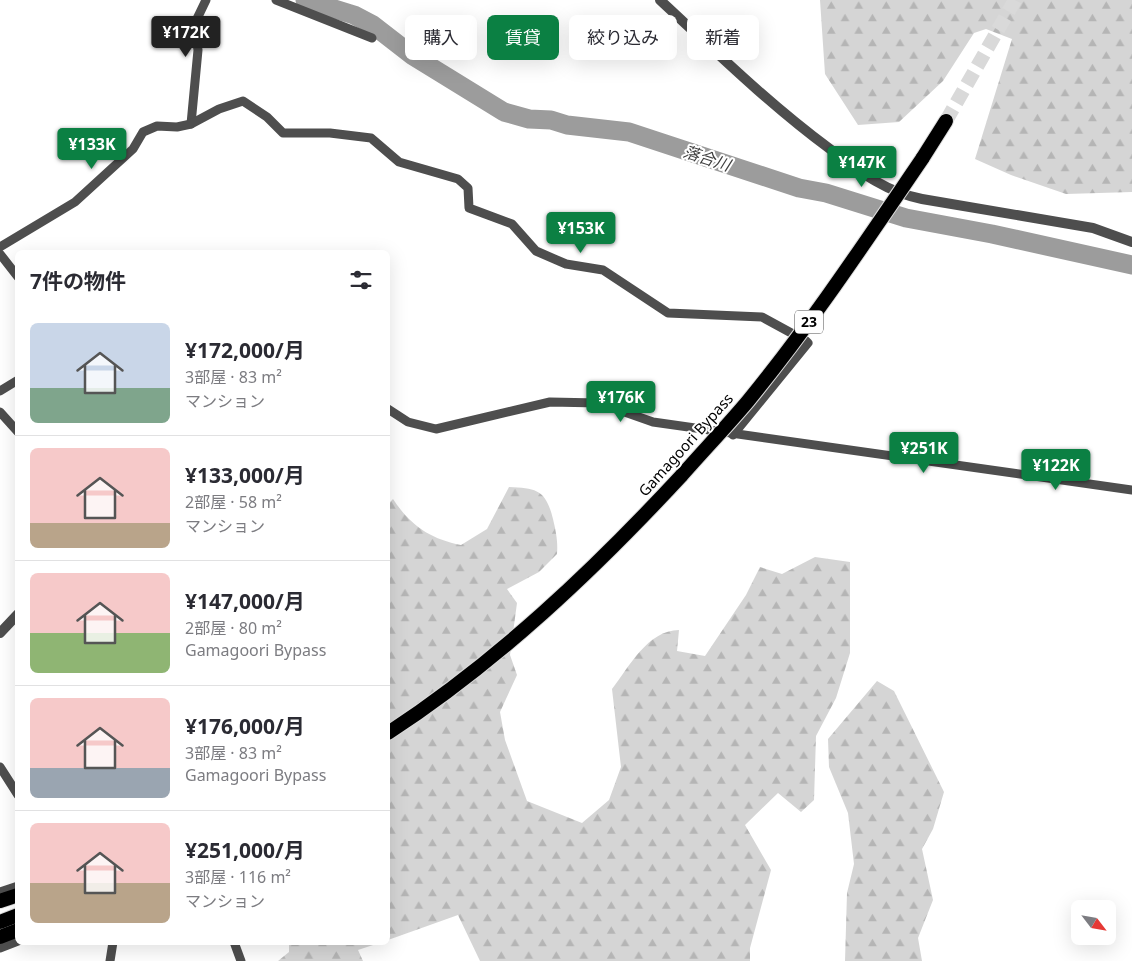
<!DOCTYPE html>
<html lang="ja">
<head>
<meta charset="utf-8">
<style>
  :root { --surface:#fff; --page:#f2f2f3; --text:#2b2b33; --muted:#7c7c81; --line:#e1e1e2; --accent:#0b8043 }
  body { margin:0; font-family:"Noto Sans","Noto Sans JP",sans-serif; background:var(--page); color:var(--text); height:100vh; display:flex; flex-direction:column; font-size:19px; white-space:nowrap }
  * { box-sizing:border-box; margin:0 }
  p { font-size:16px; color:var(--muted) }
  .icon { flex:none; width:28px; height:28px; fill:none; stroke:currentColor; stroke-width:2; stroke-linecap:round; stroke-linejoin:round }
  .map { position:relative; flex:1; overflow:hidden }
  .panel { position:absolute; left:15px; top:250px; width:375px; height:695px; display:flex; flex-direction:column; background:var(--surface); border-radius:8px; box-shadow:0 5px 20px #0002 }
  .panel>* { flex:none }
  .top-card { position:absolute; left:405px; top:15px; width:475px; height:45px; display:flex; gap:10px }
  .needle { width:32px; rotate:121deg }
  .buttons { position:absolute; left:1071px; top:900px; display:grid; gap:10px }
  .buttons a { display:grid; place-items:center; width:45px; height:45px; border-radius:8px; background:var(--surface); box-shadow:0 5px 20px #0002; font-size:25px }
  .price { position:absolute; translate:-50% -42px; padding:0 11px; border-radius:5px; background:var(--accent); color:#fff; font-size:16px; line-height:32px; filter:drop-shadow(0 1px 2px #0008) }
  .price::after { content:''; position:absolute; left:50%; top:30px; width:15px; height:11px; margin-left:-8px; background:inherit; clip-path:polygon(0 0,100% 0,50% 100%) }
  .price.active { background:#222; color:#fff }
  ul { padding:0; list-style:none }
  li { display:flex; align-items:center; gap:15px; height:125px; padding:0 15px }
  li+li { border-top:1px solid var(--line) }
  li span { display:grid; place-items:center; flex:none; width:140px; height:100px; border-radius:8px; color:#555 }
  li>.icon { margin-inline-start:auto }
  span .icon { width:60px; height:60px; fill:#fffc; stroke-width:1 }
  li b { font-size:21px }
  h2 { display:flex; justify-content:space-between; align-items:center; height:60px; padding:0 15px; font-size:21px }
  .chip { padding:0 18px; border-radius:8px; background:var(--surface); box-shadow:0 5px 20px #0002; font-size:18px; line-height:45px }
  .chip.active { background:var(--accent); color:#fff }
  .map>svg:first-child { display:block }
</style>
</head>
<body>
<div class="map">
<svg width="1132" height="961" viewBox="0 0 1132 961">
  <defs>
    <pattern id="forest-firs" width="22" height="20" patternUnits="userSpaceOnUse" patternTransform="scale(1.25)"><rect width="22" height="20" fill="#d5d5d5"/><path d="M5 1l3.5 6h-7zM16 11l3.5 6h-7z" fill="#b5b5b5"/></pattern>
  </defs>
  <rect width="100%" height="100%" fill="#fff"/>
  <!-- forest -->
  <g fill="url(#forest-firs)">
    <path d="M 820,0 L 1132,0 L 1132,192 L 1066,194 L 1011,175 L 975,159 L 1012,39 L 986,29 L 974,33 L 943,81 L 899,122 L 858,125 L 825,74 Z"/>
    <path d="M 509,487 C 538,488 546,491 553,519 C 556,532 558,541 557,554 L 539,572 L 507,589 L 517,603 L 510,655 L 517,675 L 500,712 L 505,740 L 527,801 L 582,823 L 609,800 L 621,767 L 612,689 C 629,667 648,630 679,630 L 677,651 L 705,656 L 746,595 L 760,567 L 782,574 L 815,557 L 850,562 L 850,653 L 836,698 L 816,736 L 814,800 L 801,812 L 778,793 L 745,825 L 771,870 L 750,948 L 750,961 L 480,961 L 458,915 L 388,940 L 388,504 L 393,499 C 410,525 430,539 461,545 L 487,529 Z"/>
    <path d="M 877,681 L 894,691 L 944,792 L 933,829 L 922,849 L 933,900 L 918,938 L 922,961 L 845,961 L 847,893 L 854,864 L 848,813 L 829,767 L 828,739 Z"/>
    <path d="M 289,943 L 289,942 L 379,943 L 358,950 L 363,961 L 278,961 L 289,952 Z"/>
  </g>
  <g fill="none" stroke-linecap="round" stroke-linejoin="round">
    <!-- river -->
    <path stroke="#9c9c9c" stroke-width="19" d="M 305,0 L 354,15 L 373,25 L 413,56 L 504,112 L 529,119 L 551,120 L 567,125 L 629,132 L 799,188 L 826,193 L 906,218 L 992,234 L 1132,265"/>
    <!-- trunk-tunnel -->
    <path stroke="#d9d9d9" stroke-width="14" stroke-dasharray="14 7" stroke-linecap="butt" d="M 946,121 L 1015,0"/>
    <defs>
      <g id="trunk">
        <path d="M 922,159 L 946,121"/>
        <path d="M 388,733 C 498,661 593,571 682,475"/>
        <path d="M 0,901 L 18,895"/>
        <path d="M 0,922 L 18,915"/>
        <path d="M 0,937 L 18,930"/>
      </g>
    </defs>
    <!-- trunk casing -->
    <use href="#trunk" stroke="#dbdbdb" stroke-width="16"/>
    <!-- minor -->
    <g stroke="#4e4e4e" stroke-width="9">
      <path d="M 276,0 L 372,38"/>
      <path d="M 191,124 L 198,50 L 194,25 L 206,0"/>
      <path d="M 0,247 L 75,202 L 133,149 L 143,132 L 157,126 L 177,127 L 191,124 L 219,109 L 243,101 L 267,117 L 283,133 L 330,133 L 371,138 L 399,162 L 458,179 L 468,188 L 469,208 L 512,224 L 536,251 L 566,264 L 603,270 L 668,313 L 762,317 L 806,341 L 808,343 L 733,435"/>
      <path d="M 0,254 L 18,277"/>
      <path d="M 0,391 L 18,380"/>
      <path d="M 388,409 L 408,422 L 436,429 L 550,402 L 599,403 L 653,422 L 1132,490"/>
      <path d="M 0,412 L 18,432"/>
      <path d="M 0,767 L 18,795"/>
      <path d="M 0,892 L 18,886"/>
      <path d="M 234,942 L 241,961"/>
      <path d="M 0,948 L 18,941"/>
      <path d="M 110,961 L 113,942"/>
    </g>
    <!-- tertiary -->
    <g stroke="#4e4e4e" stroke-width="10">
      <path d="M 660,0 C 715,51 769,104 830,149 C 859,171 885,192 922,199 L 1093,228 L 1132,242"/>
      <path d="M 0,633 L 18,614"/>
    </g>
    <!-- trunk -->
    <use href="#trunk" stroke="#000" stroke-width="14"/>
    <defs>
      <path id="trunk-bridge" d="M 682,475 C 704,450 727,426 748,401 C 811,324 866,241 922,159"/>
    </defs>
    <!-- trunk-bridge casing -->
    <use href="#trunk-bridge" stroke="#dbdbdb" stroke-width="16" stroke-linecap="butt"/>
    <!-- trunk-bridge -->
    <use href="#trunk-bridge" stroke="#000" stroke-width="14"/>
  </g>
  <g text-anchor="middle" stroke-width="4" stroke-linejoin="round" paint-order="stroke">
    <!-- shield labels -->
    <rect fill="#fff" stroke="#4c4c4c" stroke-width="1" x="795" y="310.5" width="28" height="23" rx="4"/>
    <g font-size="14" font-weight="bold" fill="#000">
      <text x="809" y="327">23</text>
    </g>
    <!-- street labels -->
    <g font-size="15" fill="#000" stroke="#fff">
      <text transform="translate(686 445) rotate(-48)" y="5">Gamagoori Bypass</text>
    </g>
    <!-- water labels -->
    <g font-size="16" font-style="italic" fill="#3d3d3d" stroke="#fff">
      <text transform="translate(707 158) rotate(18)" y="6">落合川</text>
    </g>
  </g>
</svg>
<div class="buttons">
<a><svg class="needle" viewBox="-14 -14 28 28"><path d="M0-13l5 13h-10z" fill="#e53935"/><path d="M0 13l5-13h-10z" fill="#7c7c81"/></svg></a>
</div>
<b class="price active" style="left:186px;top:58px">¥172K</b>
<b class="price" style="left:92px;top:170px">¥133K</b>
<b class="price" style="left:862px;top:188px">¥147K</b>
<b class="price" style="left:581px;top:254px">¥153K</b>
<b class="price" style="left:621px;top:423px">¥176K</b>
<b class="price" style="left:924px;top:474px">¥251K</b>
<b class="price" style="left:1056px;top:491px">¥122K</b>
<div class="top-card">
<a class="chip">購入</a>
<a class="chip active">賃貸</a>
<a class="chip">絞り込み</a>
<a class="chip">新着</a>
</div>
<section class="panel">
<h2>7件の物件<svg class="icon" aria-label="filters" viewBox="0 0 24 24"><path d="M4 7h16M4 17h16"/><circle cx="9" cy="7" r="2"/><circle cx="15" cy="17" r="2"/></svg></h2>
<ul>
<li><span style="background:linear-gradient(#c9d6e8 65%,#7fa58c 0)"><svg class="icon" aria-label="home" viewBox="0 0 24 24"><path d="M3 11l9-7 9 7M6 9v11h12V9"/></svg></span><div><b>¥172,000/月</b><p>3部屋 · 83 m²</p><p>マンション</p></div></li>
<li><span style="background:linear-gradient(#f6c9c9 75%,#b9a48a 0)"><svg class="icon" aria-label="home" viewBox="0 0 24 24"><path d="M3 11l9-7 9 7M6 9v11h12V9"/></svg></span><div><b>¥133,000/月</b><p>2部屋 · 58 m²</p><p>マンション</p></div></li>
<li><span style="background:linear-gradient(#f6c9c9 60%,#8fb573 0)"><svg class="icon" aria-label="home" viewBox="0 0 24 24"><path d="M3 11l9-7 9 7M6 9v11h12V9"/></svg></span><div><b>¥147,000/月</b><p>2部屋 · 80 m²</p><p>Gamagoori Bypass</p></div></li>
<li><span style="background:linear-gradient(#f6c9c9 70%,#9aa5b1 0)"><svg class="icon" aria-label="home" viewBox="0 0 24 24"><path d="M3 11l9-7 9 7M6 9v11h12V9"/></svg></span><div><b>¥176,000/月</b><p>3部屋 · 83 m²</p><p>Gamagoori Bypass</p></div></li>
<li><span style="background:linear-gradient(#f6c9c9 60%,#b9a48a 0)"><svg class="icon" aria-label="home" viewBox="0 0 24 24"><path d="M3 11l9-7 9 7M6 9v11h12V9"/></svg></span><div><b>¥251,000/月</b><p>3部屋 · 116 m²</p><p>マンション</p></div></li>
</ul>
</section>
</div>
</body>
</html>
